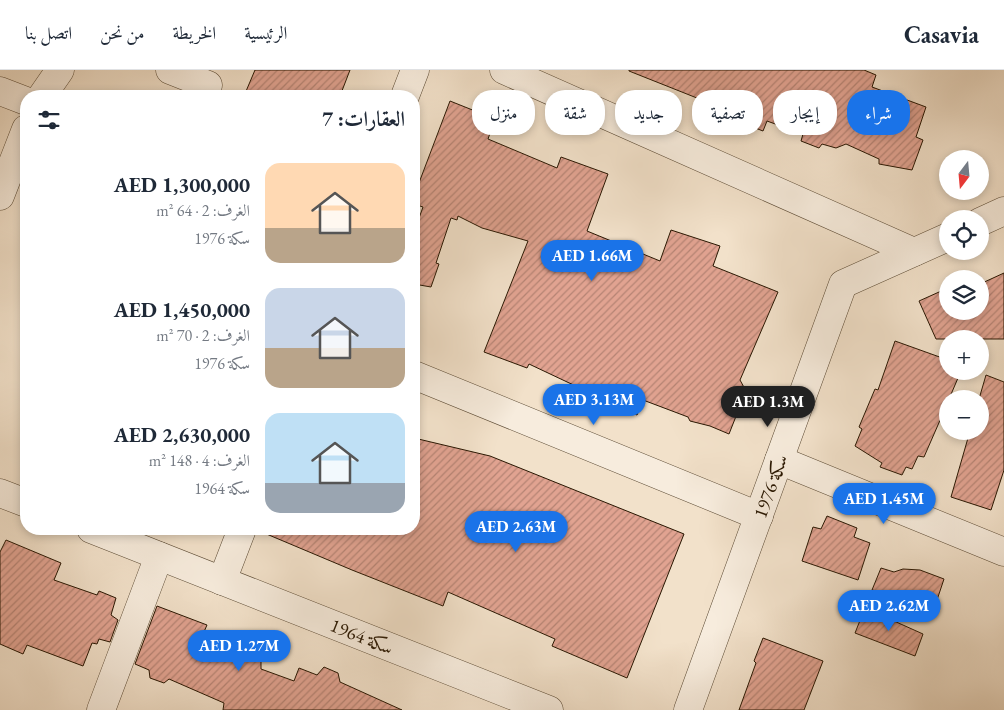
<!DOCTYPE html>
<html lang="ar">
<head>
<meta charset="utf-8">
<style>
  :root { --surface:#fff; --page:#f2f2f3; --text:#1f2937; --muted:#747a83; --line:#e0e1e3; --accent:#1a73e8 }
  body { margin:0; font-family:"EB Garamond",Amiri,serif; background:var(--page); color:var(--text); direction:rtl; height:100vh; display:flex; flex-direction:column; font-size:19px; white-space:nowrap }
  * { box-sizing:border-box; margin:0 }
  p { font-size:16px; color:var(--muted) }
  .icon { flex:none; width:28px; height:28px; fill:none; stroke:currentColor; stroke-width:2; stroke-linecap:round; stroke-linejoin:round }
  .map { position:relative; flex:1; overflow:hidden; direction:ltr }
  .panel { position:absolute; left:20px; top:20px; width:400px; height:445px; display:flex; flex-direction:column; background:var(--surface); border-radius:20px; box-shadow:0 2px 8px #0003; direction:rtl }
  .panel>* { flex:none }
  .top-card { position:absolute; left:435px; top:20px; width:475px; height:45px; direction:rtl; display:flex; gap:10px }
  .needle { width:32px; rotate:196deg }
  .tools { position:absolute; left:939px; top:80px; display:grid; gap:10px }
  .tools a { display:grid; place-items:center; width:50px; height:50px; border-radius:50%; background:var(--surface); box-shadow:0 2px 8px #0003; font-size:25px }
  .price { position:absolute; translate:-50% -42px; padding:0 11px; border-radius:18px; background:var(--accent); color:#fff; font-size:16px; line-height:32px; filter:drop-shadow(0 1px 2px #0008) }
  .price::after { content:''; position:absolute; left:50%; top:30px; width:15px; height:11px; margin-left:-8px; background:inherit; clip-path:polygon(0 0,100% 0,50% 100%) }
  .price.on { background:#222; color:#fff }
  ul { padding:0; list-style:none }
  li { display:flex; align-items:center; gap:15px; height:125px; padding:0 15px }
  li span { display:grid; place-items:center; flex:none; width:140px; height:100px; border-radius:15px; color:#555 }
  li>.icon { margin-inline-start:auto }
  span .icon { width:60px; height:60px; fill:#fffc; stroke-width:1 }
  li b { font-size:21px }
  h2 { display:flex; justify-content:space-between; align-items:center; height:60px; padding:0 15px; font-size:21px }
  .chip { padding:0 18px; border-radius:20px; background:var(--surface); box-shadow:0 2px 8px #0003; font-size:18px; line-height:45px }
  .chip.on { background:var(--accent); color:#fff }
  header { display:flex; align-items:center; gap:30px; box-sizing:border-box; height:70px; padding:0 25px; background:var(--surface); border-bottom:1px solid var(--line) }
  header strong { font-size:24px }
  nav { display:flex; gap:28px; margin-inline-start:auto; font-size:18px }
  .map>svg:first-child { display:block }
</style>
</head>
<body>
<header>
<strong>Casavia</strong>
<nav><a>الرئيسية</a><a>الخريطة</a><a>من نحن</a><a>اتصل بنا</a></nav>
</header>
<div class="map">
<svg width="1004" height="640" viewBox="0 0 1004 640">
  <defs>
    <pattern id="building-hatch" width="6" height="6" patternUnits="userSpaceOnUse" patternTransform="scale(1.25)"><rect width="6" height="6" fill="#e1a391"/><path d="M-1 1l2-2M0 6l6-6M5 7l2-2" fill="none" stroke="#b68474"/></pattern>
  </defs>
  <rect width="100%" height="100%" fill="#f2e1ca"/>
  <filter id="stains"><feTurbulence type="fractalNoise" baseFrequency=".004" numOctaves="4"/><feColorMatrix values="0 0 0 0 .2 0 0 0 0 .09 0 0 0 0 .02 0 0 0 .5 -.17"/></filter>
  <radialGradient id="worn" r=".72"><stop offset=".6" stop-color="#630" stop-opacity="0"/><stop offset="1" stop-color="#630" stop-opacity=".3"/></radialGradient>
  <!-- building -->
  <g fill="url(#building-hatch)" stroke="#291702">
    <path d="M 255,0 L 350,0 L 340,26 L 244,26 Z"/>
    <path d="M 629,0 L 864,0 L 876,5 L 872,17 L 926,37 L 916,67 L 923,70 L 912,100 L 879,94 L 879,89 L 846,74 L 836,78 L 822,74 L 819,78 L 801,71 L 803,64 L 767,51 L 763,61 L 704,38 L 707,32 L 629,1 Z"/>
    <path d="M 450,31 L 495,49 L 488,69 L 557,98 L 561,87 L 608,104 L 587,161 L 660,191 L 671,160 L 720,176 L 713,196 L 778,222 L 740,310 L 746,321 L 729,364 L 710,356 L 690,351 L 688,347 L 643,330 L 637,345 L 618,337 L 618,336 L 529,294 L 527,298 L 484,282 L 528,171 L 482,158 L 458,146 L 457,150 L 451,148 L 436,193 L 439,194 L 431,217 L 414,214 L 414,162 L 423,137 L 414,134 L 414,126 Z"/>
    <path d="M 1004,203 L 1004,269 L 936,269 L 919,231 L 948,218 L 948,241 L 980,241 L 980,214 Z"/>
    <path d="M 895,271 L 948,290 L 948,301 L 961,301 L 949,329 L 948,329 L 948,332 L 924,387 L 918,386 L 912,399 L 906,397 L 902,405 L 880,397 L 882,393 L 855,376 L 862,359 L 859,357 L 875,319 L 878,320 Z"/>
    <path d="M 986,305 L 1004,312 L 1004,400 L 991,440 L 951,427 L 970,361 L 980,361 L 980,329 L 979,329 Z"/>
    <path d="M 414,368 L 490,386 L 684,464 L 627,608 L 552,576 L 555,569 L 448,522 L 443,536 L 352,500 L 257,460 L 257,459 L 414,459 Z"/>
    <path d="M 827,446 L 857,458 L 854,467 L 870,473 L 858,510 L 802,491 L 813,457 L 821,459 Z"/>
    <path d="M 6,470 L 61,493 L 54,510 L 97,525 L 99,521 L 116,528 L 111,545 L 118,550 L 110,572 L 99,569 L 97,574 L 92,573 L 83,596 L 27,575 L 23,584 L 0,574 L 0,482 Z"/>
    <path d="M 881,498 L 894,502 L 903,499 L 920,500 L 944,509 L 936,533 L 872,520 Z"/>
    <path d="M 157,536 L 207,555 L 203,564 L 246,579 L 248,585 L 261,590 L 261,599 L 294,611 L 299,598 L 317,605 L 324,597 L 338,603 L 340,612 L 402,640 L 223,640 L 224,633 L 169,609 L 164,613 L 150,608 L 149,600 L 135,594 Z"/>
    <path d="M 865,538 L 923,564 L 915,586 L 855,563 Z"/>
    <path d="M 763,568 L 823,591 L 804,640 L 739,640 L 756,593 L 754,591 Z"/>
  </g>
  <g fill="none" stroke-linecap="round" stroke-linejoin="round">
    <defs>
      <g id="minor">
        <path d="M 170,0 L 208,15"/>
        <path d="M 504,0 L 914,182"/>
        <path d="M 0,21 L 26,31"/>
        <path d="M 42,26 L 60,0"/>
        <path d="M 405,26 L 415,0"/>
        <path d="M 0,126 L 26,59"/>
        <path d="M 980,152 L 1004,141"/>
        <path d="M 414,305 L 759,446"/>
        <path d="M 779,390 L 1004,482"/>
        <path d="M 0,423 L 26,433"/>
        <path d="M 91,459 L 549,640"/>
        <path d="M 222,511 L 242,459"/>
        <path d="M 101,640 L 159,486"/>
        <path d="M 688,640 L 843,214 L 948,167"/>
      </g>
    </defs>
    <!-- minor casing -->
    <use href="#minor" stroke="#5b4a34" stroke-width="29"/>
    <!-- minor -->
    <use href="#minor" stroke="#f7ecdd" stroke-width="28"/>
  </g>
  <g text-anchor="middle" stroke-width="5" stroke-linejoin="round" paint-order="stroke">
    <!-- street labels -->
    <g font-size="19" fill="#291702" stroke="#f7ecdd">
      <text transform="translate(770 416) rotate(-70)" y="7">سكة 1976</text>
      <text transform="translate(362 566) rotate(22)" y="7">سكة 1964</text>
    </g>
  </g>
  <rect width="100%" height="100%" filter="url(#stains)"/>
  <rect width="100%" height="100%" fill="url(#worn)"/>
</svg>
<div class="tools">
<a><svg class="needle" viewBox="-14 -14 28 28"><path d="M0-13l5 13h-10z" fill="#e53935"/><path d="M0 13l5-13h-10z" fill="#747a83"/></svg></a>
<a><svg class="icon" aria-label="locate" viewBox="0 0 24 24"><circle cx="12" cy="12" r="6"/><path d="M12 2v4M12 18v4M2 12h4M18 12h4"/></svg></a>
<a><svg class="icon" aria-label="layers" viewBox="0 0 24 24"><path d="M12 4l9 5-9 5-9-5zM3 14l9 5 9-5"/></svg></a>
<a>+</a>
<a>−</a>
</div>
<b class="price" style="left:592px;top:212px">AED 1.66M</b>
<b class="price" style="left:594px;top:356px">AED 3.13M</b>
<b class="price on" style="left:768px;top:358px">AED 1.3M</b>
<b class="price" style="left:884px;top:455px">AED 1.45M</b>
<b class="price" style="left:516px;top:483px">AED 2.63M</b>
<b class="price" style="left:889px;top:562px">AED 2.62M</b>
<b class="price" style="left:239px;top:602px">AED 1.27M</b>
<div class="top-card">
<a class="chip on">شراء</a>
<a class="chip">إيجار</a>
<a class="chip">تصفية</a>
<a class="chip">جديد</a>
<a class="chip">شقة</a>
<a class="chip">منزل</a>
</div>
<section class="panel">
<h2>العقارات: 7<svg class="icon" aria-label="filters" viewBox="0 0 24 24"><path d="M4 7h16M4 17h16"/><circle cx="9" cy="7" r="2"/><circle cx="15" cy="17" r="2"/></svg></h2>
<ul>
<li><span style="background:linear-gradient(#ffd9b3 65%,#b9a48a 0)"><svg class="icon" aria-label="home" viewBox="0 0 24 24"><path d="M3 11l9-7 9 7M6 9v11h12V9"/></svg></span><div><b>AED 1,300,000</b><p>الغرف: 2 · 64 m²</p><p>سكة 1976</p></div></li>
<li><span style="background:linear-gradient(#c9d6e8 60%,#b9a48a 0)"><svg class="icon" aria-label="home" viewBox="0 0 24 24"><path d="M3 11l9-7 9 7M6 9v11h12V9"/></svg></span><div><b>AED 1,450,000</b><p>الغرف: 2 · 70 m²</p><p>سكة 1976</p></div></li>
<li><span style="background:linear-gradient(#bfe0f5 70%,#9aa5b1 0)"><svg class="icon" aria-label="home" viewBox="0 0 24 24"><path d="M3 11l9-7 9 7M6 9v11h12V9"/></svg></span><div><b>AED 2,630,000</b><p>الغرف: 4 · 148 m²</p><p>سكة 1964</p></div></li>
</ul>
</section>
</div>
</body>
</html>
